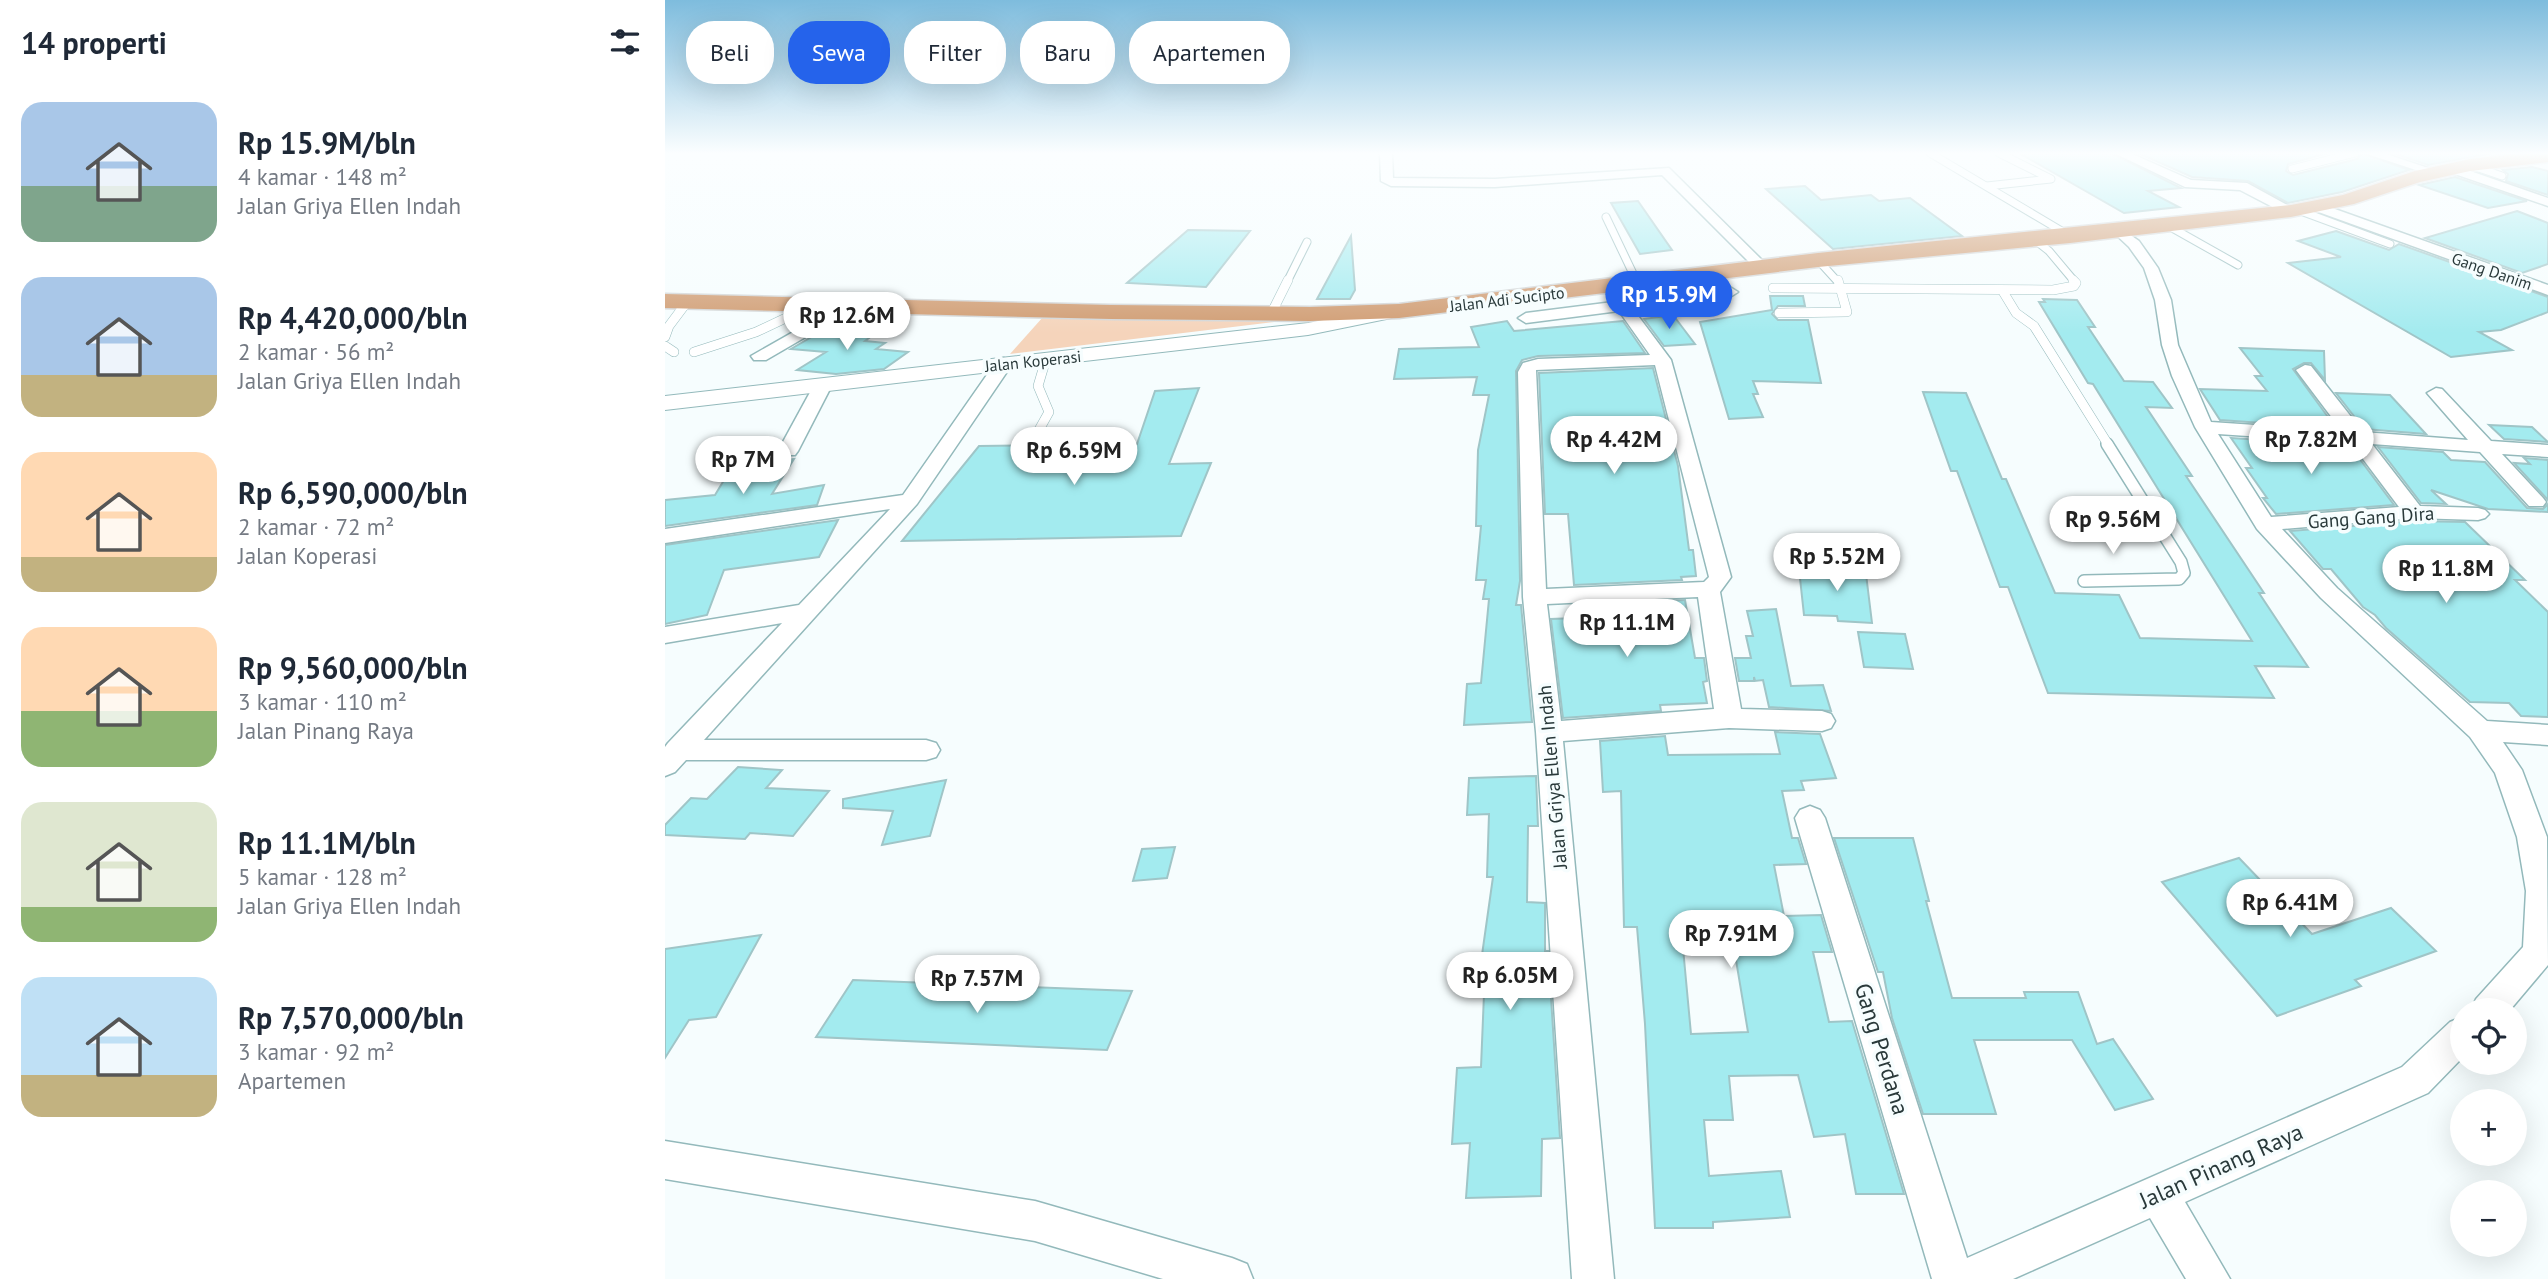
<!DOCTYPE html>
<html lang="id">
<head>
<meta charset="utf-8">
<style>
  :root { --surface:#fff; --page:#f2f2f3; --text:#1f2937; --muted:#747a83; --accent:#2563eb }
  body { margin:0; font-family:"PT Sans",sans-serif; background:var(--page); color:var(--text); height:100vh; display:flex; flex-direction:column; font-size:26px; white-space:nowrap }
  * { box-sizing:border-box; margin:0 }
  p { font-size:23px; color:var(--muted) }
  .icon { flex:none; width:38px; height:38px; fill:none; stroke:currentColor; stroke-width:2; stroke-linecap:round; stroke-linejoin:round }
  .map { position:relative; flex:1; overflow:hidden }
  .details { display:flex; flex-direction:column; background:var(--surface); width:665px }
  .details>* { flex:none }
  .hud { position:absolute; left:21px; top:21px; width:665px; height:63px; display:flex; gap:14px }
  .controls { position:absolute; left:1785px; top:998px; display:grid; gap:14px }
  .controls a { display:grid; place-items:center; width:77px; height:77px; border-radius:50%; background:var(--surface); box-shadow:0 7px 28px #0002; font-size:35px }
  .price { position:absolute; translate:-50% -60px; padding:0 16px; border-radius:24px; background:#fff; color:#222; font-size:23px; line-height:46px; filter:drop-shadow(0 2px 4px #0008) }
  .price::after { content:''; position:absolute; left:50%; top:42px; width:21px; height:16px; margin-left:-10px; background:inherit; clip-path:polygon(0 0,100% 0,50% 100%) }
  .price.active { background:var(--accent); color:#fff }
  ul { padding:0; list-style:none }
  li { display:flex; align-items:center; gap:21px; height:175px; padding:0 21px }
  li span { display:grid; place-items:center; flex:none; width:196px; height:140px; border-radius:21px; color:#555 }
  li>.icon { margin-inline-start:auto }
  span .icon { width:84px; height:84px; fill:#fffc; stroke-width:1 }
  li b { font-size:30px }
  h2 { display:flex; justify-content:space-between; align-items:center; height:84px; padding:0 21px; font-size:30px }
  .pill { padding:0 24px; border-radius:28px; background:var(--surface); box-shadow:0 7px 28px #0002; font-size:24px; line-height:63px }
  .pill.active { background:var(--accent); color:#fff }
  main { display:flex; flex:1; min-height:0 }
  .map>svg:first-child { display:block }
</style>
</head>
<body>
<main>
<section class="details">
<h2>14 properti<svg class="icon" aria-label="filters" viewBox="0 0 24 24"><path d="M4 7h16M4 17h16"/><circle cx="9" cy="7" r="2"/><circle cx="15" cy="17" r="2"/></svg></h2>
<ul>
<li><span style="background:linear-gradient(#a9c7e8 60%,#7fa58c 0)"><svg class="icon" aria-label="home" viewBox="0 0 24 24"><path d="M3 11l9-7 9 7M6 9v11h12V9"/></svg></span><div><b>Rp 15.9M/bln</b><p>4 kamar · 148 m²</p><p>Jalan Griya Ellen Indah</p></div></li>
<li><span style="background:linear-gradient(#a9c7e8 70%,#c2b280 0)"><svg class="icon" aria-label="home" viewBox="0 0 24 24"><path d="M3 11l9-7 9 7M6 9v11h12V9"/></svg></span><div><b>Rp 4,420,000/bln</b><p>2 kamar · 56 m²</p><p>Jalan Griya Ellen Indah</p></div></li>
<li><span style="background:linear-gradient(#ffd9b3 75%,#c2b280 0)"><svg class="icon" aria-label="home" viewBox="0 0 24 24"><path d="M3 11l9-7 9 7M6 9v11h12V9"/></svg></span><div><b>Rp 6,590,000/bln</b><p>2 kamar · 72 m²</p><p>Jalan Koperasi</p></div></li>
<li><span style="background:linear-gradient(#ffd9b3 60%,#8fb573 0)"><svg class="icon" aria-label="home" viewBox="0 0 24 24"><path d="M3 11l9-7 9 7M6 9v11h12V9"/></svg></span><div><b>Rp 9,560,000/bln</b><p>3 kamar · 110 m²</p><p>Jalan Pinang Raya</p></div></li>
<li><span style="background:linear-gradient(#dfe7d0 75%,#8fb573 0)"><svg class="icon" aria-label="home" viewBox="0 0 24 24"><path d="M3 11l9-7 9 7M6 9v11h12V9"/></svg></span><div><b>Rp 11.1M/bln</b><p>5 kamar · 128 m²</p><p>Jalan Griya Ellen Indah</p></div></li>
<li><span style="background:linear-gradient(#bfe0f5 70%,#c2b280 0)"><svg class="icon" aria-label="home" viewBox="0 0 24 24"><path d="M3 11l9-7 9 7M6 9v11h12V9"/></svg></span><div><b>Rp 7,570,000/bln</b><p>3 kamar · 92 m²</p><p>Apartemen</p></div></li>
</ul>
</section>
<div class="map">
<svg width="1883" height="1279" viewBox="0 0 1883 1279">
  <rect width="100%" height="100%" fill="#f6fdfe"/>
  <!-- green -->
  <path fill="#f5d4bb" d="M 378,317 L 641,318 L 345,354 Z"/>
  <!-- building -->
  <g fill="#a3ebef" stroke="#9fc5c7" stroke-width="2" fill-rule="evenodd">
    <path d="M 1354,153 L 1446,153 L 1516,188 L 1483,191 L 1514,207 L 1459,213 Z"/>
    <path d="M 1473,153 L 1663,153 L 1623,164 L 1621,171 L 1628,175 L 1692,159 L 1697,153 L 1744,170 L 1677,192 L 1623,203 L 1583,181 L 1527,177 Z"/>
    <path d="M 1728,153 L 1821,153 L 1823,154 L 1763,165 Z"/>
    <path d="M 1867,167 L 1883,171 L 1883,195 L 1841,181 L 1843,174 L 1838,170 Z"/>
    <path d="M 1790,177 L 1862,201 L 1823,208 L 1754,185 Z"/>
    <path d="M 1140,186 L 1156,200 L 1206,195 L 1214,201 L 1245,198 L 1297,236 L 1168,249 L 1101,189 Z"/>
    <path d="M 973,201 L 1007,250 L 975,254 L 946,203 Z"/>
    <path d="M 1852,211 L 1883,223 L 1883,264 L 1857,273 L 1760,238 Z"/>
    <path d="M 523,230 L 585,231 L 541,287 L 462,283 Z"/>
    <path d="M 1671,231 L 1724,250 L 1734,244 L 1883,297 L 1883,312 L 1836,330 L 1814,332 L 1847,350 L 1786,357 L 1623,263 L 1676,257 L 1633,241 Z"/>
    <path d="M 686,236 L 690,290 L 685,299 L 652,299 Z"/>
    <path d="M 1105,296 L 1138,296 L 1140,306 L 1113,306 L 1107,314 L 1113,320 L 1143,320 L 1156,383 L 1088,381 L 1093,394 L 1088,394 L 1098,417 L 1064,419 L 1035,322 L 1107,310 Z"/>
    <path d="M 1378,299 L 1412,300 L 1430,327 L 1423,327 L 1459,381 L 1488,382 L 1507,408 L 1481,407 L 1527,476 L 1521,476 L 1599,593 L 1594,593 L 1643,667 L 1590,666 L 1609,698 L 1383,693 L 1343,587 L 1335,587 L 1292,471 L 1286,471 L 1258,392 L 1301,393 L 1337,479 L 1341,479 L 1390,593 L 1454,595 L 1475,638 L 1587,641 L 1428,384 L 1423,383 L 1374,302 L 1380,302 Z"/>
    <path d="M 1008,315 L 1030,344 L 999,346 L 979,319 Z"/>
    <path d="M 842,321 L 849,331 L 958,321 L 980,353 L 873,356 L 857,360 L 851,371 L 855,581 L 851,605 L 856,605 L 867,722 L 799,725 L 802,684 L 816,683 L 824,599 L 818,599 L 821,580 L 811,580 L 816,526 L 811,526 L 813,450 L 824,395 L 808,395 L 812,377 L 729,379 L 734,349 L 814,347 L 806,327 Z"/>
    <path d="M 162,328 L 215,330 L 200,341 L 220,343 L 211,349 L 243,352 L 219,369 L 171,374 L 132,370 L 161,352 L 126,349 Z"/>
    <path d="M 1575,348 L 1659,351 L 1660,380 L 1646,363 L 1639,363 L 1628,369 L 1671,428 L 1555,420 L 1535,389 L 1602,391 L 1590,376 L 1597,376 Z"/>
    <path d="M 988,368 L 1013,466 L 1024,550 L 1028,550 L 1031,576 L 1016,577 L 1017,580 L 909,585 L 903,514 L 880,514 L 874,373 Z"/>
    <path d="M 534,388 L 504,464 L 546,463 L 516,536 L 237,541 L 314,446 L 472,444 L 490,391 Z"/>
    <path d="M 1671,393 L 1725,395 L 1761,434 L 1699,429 Z"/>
    <path d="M 1824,425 L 1867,427 L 1883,442 L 1839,439 Z"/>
    <path d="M 1566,438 L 1685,446 L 1729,505 L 1611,514 L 1598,498 L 1602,498 L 1581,468 L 1587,468 Z"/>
    <path d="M 1713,447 L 1778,452 L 1786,460 L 1820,462 L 1862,508 L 1878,509 L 1883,504 L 1883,512 L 1823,509 L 1766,490 L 1781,504 L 1756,503 Z"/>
    <path d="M 1859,458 L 1883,460 L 1883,500 L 1849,463 L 1865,464 Z"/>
    <path d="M 129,459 L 107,494 L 159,485 L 152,505 L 0,526 L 0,500 L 50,495 L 67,467 Z"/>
    <path d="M 173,520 L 154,557 L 59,570 L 42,615 L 0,624 L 0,545 Z"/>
    <path d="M 1749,521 L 1800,522 L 1860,580 L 1850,580 L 1883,612 L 1883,717 L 1856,716 L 1844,703 L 1805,702 L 1721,628 L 1710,615 L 1698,607 L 1666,569 L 1658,569 L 1625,531 Z"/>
    <path d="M 1168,563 L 1200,566 L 1207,623 L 1173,621 L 1172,616 L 1139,615 L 1134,569 L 1169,570 Z"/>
    <path d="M 1020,600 L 1030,658 L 1039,658 L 1042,681 L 1038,682 L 1042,703 L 995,705 L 996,711 L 898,718 L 886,619 L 912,618 L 911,605 Z"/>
    <path d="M 1111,609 L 1126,686 L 1158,685 L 1166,711 L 1104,707 L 1098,680 L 1090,681 L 1089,677 L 1089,681 L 1074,681 L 1070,658 L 1086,658 L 1081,636 L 1088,636 L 1082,611 Z"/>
    <path d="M 1193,632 L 1240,634 L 1248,669 L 1199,667 Z"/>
    <path d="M 1110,732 L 1155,734 L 1171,778 L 1136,781 L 1139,790 L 1117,791 L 1127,838 L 1133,838 L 1141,864 L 1109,865 L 1119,916 L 1156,915 L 1167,952 L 1148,952 L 1164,1022 L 1187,1021 L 1239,1194 L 1191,1194 L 1180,1134 L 1149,1137 L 1133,1075 L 1064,1076 L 1068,1120 L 1039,1120 L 1044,1176 L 1116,1171 L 1125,1217 L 1048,1222 L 1048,1228 L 990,1228 L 980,1024 L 972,927 L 959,927 L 956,791 L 938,792 L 935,741 L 1000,736 L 1003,755 L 1115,754 ZM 1018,948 L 1069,948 L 1083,1032 L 1026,1034 Z"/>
    <path d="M 73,767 L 117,770 L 101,788 L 164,791 L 128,836 L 85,833 L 80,839 L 0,835 L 0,825 L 26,798 L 42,799 Z"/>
    <path d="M 871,776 L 873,826 L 863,826 L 862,902 L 880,903 L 880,951 L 883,951 L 895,1138 L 877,1139 L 876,1196 L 801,1198 L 805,1143 L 787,1144 L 792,1068 L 816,1067 L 819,994 L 813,994 L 814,955 L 817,955 L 828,877 L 822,877 L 824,814 L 802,815 L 804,778 Z"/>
    <path d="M 281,780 L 265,836 L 217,845 L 228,811 L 178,808 L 178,799 Z"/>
    <path d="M 1169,838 L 1248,838 L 1264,901 L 1261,901 L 1287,998 L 1361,998 L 1359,992 L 1413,992 L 1432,1044 L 1448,1039 L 1488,1099 L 1450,1110 L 1407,1040 L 1309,1040 L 1331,1114 L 1258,1114 L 1227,1018 L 1218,972 L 1213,972 Z"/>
    <path d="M 510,847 L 502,878 L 468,881 L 477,849 Z"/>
    <path d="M 1574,858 L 1647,934 L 1726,908 L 1771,951 L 1690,980 L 1696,986 L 1612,1016 L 1497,882 Z"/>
    <path d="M 96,935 L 51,1017 L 24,1020 L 0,1058 L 0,949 Z"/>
    <path d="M 188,980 L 467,991 L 442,1050 L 151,1037 Z"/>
  </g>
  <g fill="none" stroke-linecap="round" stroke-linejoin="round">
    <defs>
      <g id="service-far2">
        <path d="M 1265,153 L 1405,236"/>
        <path d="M 1805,165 L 1837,176"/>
        <path d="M 1627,169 L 1690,153"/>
        <path d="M 1322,186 L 1386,179 L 1334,153"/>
        <path d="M 1633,210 L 1725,244"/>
        <path d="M 941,217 L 972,282"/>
        <path d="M 1502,225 L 1573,265"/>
        <path d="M 1370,240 L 1384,251 L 1410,282"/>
        <path d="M 1153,260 L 1173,282"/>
        <path d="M 622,282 L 642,242"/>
      </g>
      <g id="service-far1">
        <path d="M 971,280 L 973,283"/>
        <path d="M 1108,288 L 1388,290 L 1409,286 L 1411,283 L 1408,280"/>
        <path d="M 1337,290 L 1351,313 L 1369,326 L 1444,446"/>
        <path d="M 1114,313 L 1182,312 L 1173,280"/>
        <path d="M 606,314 L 623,280"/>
        <path d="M 0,337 L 4,326 L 22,302"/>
        <path d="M 0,346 L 9,352"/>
        <path d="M 29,352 L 91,332 L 144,307"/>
        <path d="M 370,437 L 384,412 L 373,386 L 381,359"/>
      </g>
      <path id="service" d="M 1419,581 L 1514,579 L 1519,573 L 1516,562 L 1442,444"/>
      <g id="minor">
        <path d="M 715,153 L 727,153 L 728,178 L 830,179 L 1004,168 L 1104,267 L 1102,270 L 1092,270 L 997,175 L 830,187 L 726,186 L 716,181 Z"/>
        <path d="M 1449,153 L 1465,153 L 1526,180 L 1582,183 L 1633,211 L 1631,214 L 1621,214 L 1575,190 L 1520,187 Z"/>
        <path d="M 1699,153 L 1718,153 L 1778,173 L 1772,177 Z"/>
        <path d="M 1788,165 L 1883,198 L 1883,206 L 1784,172 L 1782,169 Z"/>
        <path d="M 1653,203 L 1883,285 L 1883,295 L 1648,210 L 1648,204 Z"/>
        <path d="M 1454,227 L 1474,241 L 1493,268 L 1506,300 L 1513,345 L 1546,422 L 1677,431 L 1631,370 L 1640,365 L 1646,366 L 1698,432 L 1803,440 L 1762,393 L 1771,388 L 1777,389 L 1826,441 L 1883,445 L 1883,457 L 1837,454 L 1878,498 L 1881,502 L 1878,506 L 1864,506 L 1815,452 L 1707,444 L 1755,506 L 1813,508 L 1820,510 L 1824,514 L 1820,518 L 1813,520 L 1749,518 L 1617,529 L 1672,588 L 1822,721 L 1883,725 L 1883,745 L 1838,742 L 1857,770 L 1882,837 L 1883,965 L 1845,1010 L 1806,1010 L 1811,999 L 1858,947 L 1861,891 L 1852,837 L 1830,773 L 1805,737 L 1656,598 L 1592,529 L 1530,427 L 1507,376 L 1497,345 L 1490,300 L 1479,268 L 1464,247 L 1447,231 ZM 1553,434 L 1686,443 L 1734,507 L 1606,517 Z"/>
        <path d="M 944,281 L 949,283 L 962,300 L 1065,287 L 1073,292 L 1065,297 L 968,309 L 1006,360 L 1066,577 L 1055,592 L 1076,709 L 1157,711 L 1166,714 L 1170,721 L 1166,728 L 1157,731 L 1064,728 L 898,741 L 949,1279 L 907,1279 L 871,732 L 858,597 L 853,372 L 858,363 L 873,359 L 985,355 L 954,311 L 861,323 L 853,318 L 861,313 L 948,302 L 936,286 ZM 990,365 L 1044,577 L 1039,582 L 881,589 L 871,370 ZM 1033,597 L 1049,709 L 896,721 L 882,604 Z"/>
        <path d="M 181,302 L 187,304 L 189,307 L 187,310 L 101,360 L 89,360 L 86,356 Z"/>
        <path d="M 339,358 L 348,363 L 252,504 L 39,740 L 261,740 L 271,743 L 275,750 L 271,757 L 261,760 L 21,760 L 10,772 L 0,776 L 0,747 L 3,743 L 117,623 L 0,643 L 0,627 L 134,605 L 225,509 L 0,543 L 0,529 L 238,495 L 333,359 Z"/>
        <path d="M 158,380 L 167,385 L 133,451 L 130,455 L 116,455 L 113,451 L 149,385 Z"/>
        <path d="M 1145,806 L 1155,810 L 1160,818 L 1302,1258 L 1737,1067 L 1785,1022 L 1797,1017 L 1797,1058 L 1763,1093 L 1520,1202 L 1565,1279 L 1521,1279 L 1485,1218 L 1348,1279 L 1267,1279 L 1130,818 L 1135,810 Z"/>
        <path d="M 0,1141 L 370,1201 L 567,1258 L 582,1264 L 588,1279 L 498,1279 L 370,1241 L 0,1179 Z"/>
      </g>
      <path id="tertiary" d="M 734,305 L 741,307 L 744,311 L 741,315 L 643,335 L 0,410 L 0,396 L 643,323 Z"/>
      <path id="trunk" d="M 1857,153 L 1883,153 L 1883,162 L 1805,171 L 1755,182 L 1689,204 L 1626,217 L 1405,243 L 1153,267 L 734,318 L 645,321 L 446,319 L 0,308 L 0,294 L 446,305 L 645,307 L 734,304 L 1153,253 L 1626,205 L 1678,195 L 1750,171 L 1805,159 Z"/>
    </defs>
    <!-- service-far2 casing -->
    <use href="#service-far2" stroke="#93b9bb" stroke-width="9"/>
    <!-- service-far1 casing -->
    <use href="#service-far1" stroke="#93b9bb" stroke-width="10"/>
    <!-- service casing -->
    <use href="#service" stroke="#93b9bb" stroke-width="14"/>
    <!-- minor casing -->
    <use href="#minor" stroke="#93b9bb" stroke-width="3"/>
    <!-- tertiary casing -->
    <use href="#tertiary" stroke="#93b9bb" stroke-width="2"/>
    <!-- trunk casing -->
    <use href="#trunk" stroke="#d4d7d8" stroke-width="3"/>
    <!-- service-far2 -->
    <use href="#service-far2" stroke="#fff" stroke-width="7"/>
    <!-- service-far1 -->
    <use href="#service-far1" stroke="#fff" stroke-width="9"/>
    <!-- service -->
    <use href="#service" stroke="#fff" stroke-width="11"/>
    <!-- minor -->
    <use href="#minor" fill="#fff" fill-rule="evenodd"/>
    <!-- tertiary -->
    <use href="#tertiary" fill="#fff" fill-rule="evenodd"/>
    <!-- trunk -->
    <use href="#trunk" fill="#d09c72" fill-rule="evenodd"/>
  </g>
  <!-- sky -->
  <linearGradient id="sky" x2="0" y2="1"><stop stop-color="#7ebcdd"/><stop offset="0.46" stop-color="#fbfeff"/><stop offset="1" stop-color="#fbfeff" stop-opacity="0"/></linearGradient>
  <rect width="1883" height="333" fill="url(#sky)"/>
  <g text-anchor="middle" stroke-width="7" stroke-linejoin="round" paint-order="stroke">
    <!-- far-street labels -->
    <g font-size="16" fill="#29393a" stroke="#f6fdfe">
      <text transform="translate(1827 271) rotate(19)" y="6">Gang Danim</text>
      <text transform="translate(842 299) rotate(-7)" y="6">Jalan Adi Sucipto</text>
      <text transform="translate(368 361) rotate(-6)" y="6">Jalan Koperasi</text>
    </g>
    <!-- street labels -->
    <g font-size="19" fill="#29393a" stroke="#f6fdfe">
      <text transform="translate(1706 517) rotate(-4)" y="7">Gang Gang Dira</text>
      <text transform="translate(887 777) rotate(-95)" y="7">Jalan Griya Ellen Indah</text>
    </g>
    <!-- near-street labels -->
    <g font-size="23" fill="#29393a" stroke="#f6fdfe">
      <text transform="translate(1217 1049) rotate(73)" y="8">Gang Perdana</text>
      <text transform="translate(1556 1166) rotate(-24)" y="8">Jalan Pinang Raya</text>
    </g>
  </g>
</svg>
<div class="controls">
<a><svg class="icon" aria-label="locate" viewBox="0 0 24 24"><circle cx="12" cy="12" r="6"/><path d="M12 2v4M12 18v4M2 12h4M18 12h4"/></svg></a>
<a>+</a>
<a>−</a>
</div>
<b class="price active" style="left:1004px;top:331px">Rp 15.9M</b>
<b class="price" style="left:182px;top:352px">Rp 12.6M</b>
<b class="price" style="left:949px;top:476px">Rp 4.42M</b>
<b class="price" style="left:1646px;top:476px">Rp 7.82M</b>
<b class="price" style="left:409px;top:487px">Rp 6.59M</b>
<b class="price" style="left:78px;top:496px">Rp 7M</b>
<b class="price" style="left:1448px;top:556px">Rp 9.56M</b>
<b class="price" style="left:1172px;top:593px">Rp 5.52M</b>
<b class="price" style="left:1781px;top:605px">Rp 11.8M</b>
<b class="price" style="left:962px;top:659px">Rp 11.1M</b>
<b class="price" style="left:1625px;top:939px">Rp 6.41M</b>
<b class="price" style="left:1066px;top:970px">Rp 7.91M</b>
<b class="price" style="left:845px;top:1012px">Rp 6.05M</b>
<b class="price" style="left:312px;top:1015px">Rp 7.57M</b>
<div class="hud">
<a class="pill">Beli</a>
<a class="pill active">Sewa</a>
<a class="pill">Filter</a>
<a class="pill">Baru</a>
<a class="pill">Apartemen</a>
</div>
</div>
</main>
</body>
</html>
